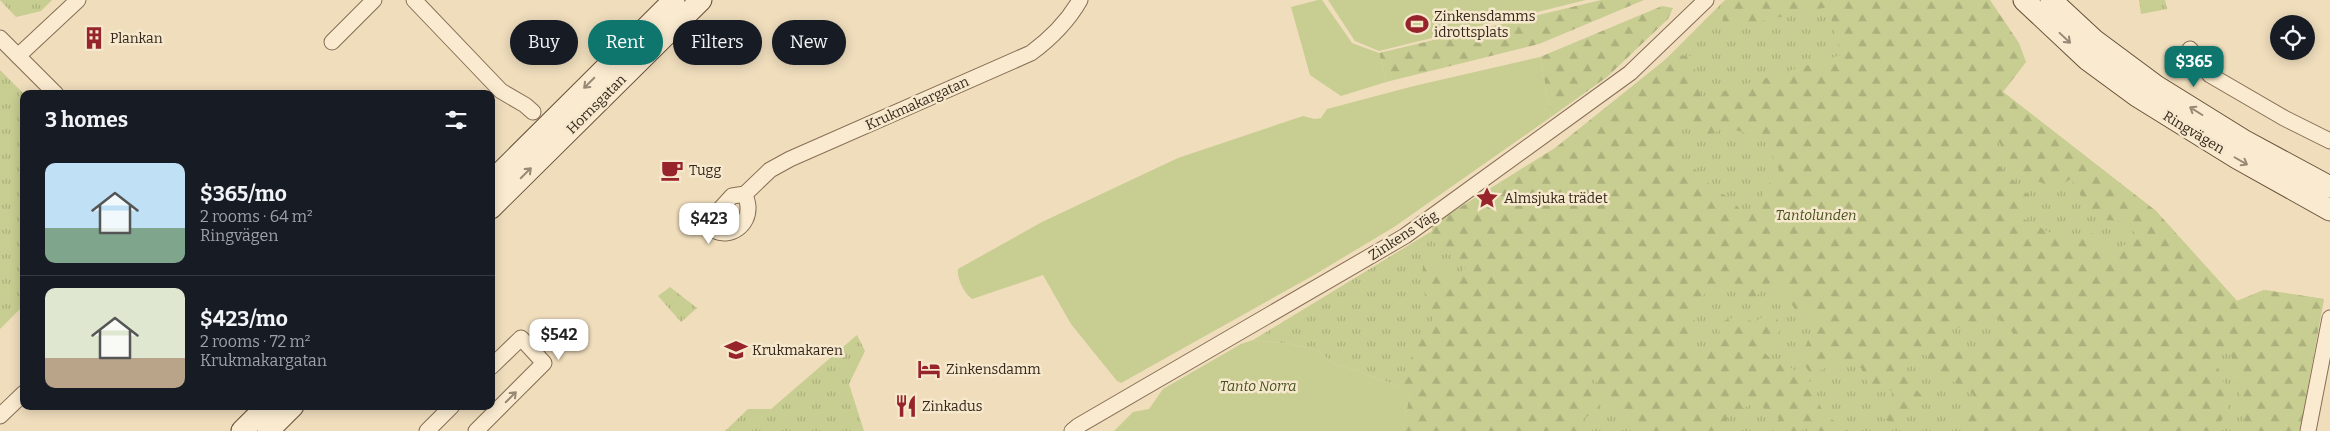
<!DOCTYPE html>
<html lang="en">
<head>
<meta charset="utf-8">
<style>
  :root { --surface:#171b24; --page:#20242c; --text:#f1f3f6; --muted:#9ea1a6; --line:#363941; --accent:#0f766e }
  body { margin:0; font-family:Bitter,serif; background:var(--page); color:var(--text); height:100vh; display:flex; flex-direction:column; font-size:19px; white-space:nowrap }
  * { box-sizing:border-box; margin:0 }
  p { font-size:16px; color:var(--muted) }
  .icon { flex:none; width:28px; height:28px; fill:none; stroke:currentColor; stroke-width:2; stroke-linecap:round; stroke-linejoin:round }
  .map { position:relative; flex:1; overflow:hidden }
  .panel { position:absolute; left:20px; top:90px; width:475px; height:320px; display:flex; flex-direction:column; background:var(--surface); border-radius:10px; box-shadow:0 2px 12px #0003 }
  .panel>* { flex:none }
  .banner { position:absolute; left:510px; top:20px; width:475px; height:45px; display:flex; gap:10px }
  .fabs { position:absolute; left:2270px; top:15px; display:grid; gap:10px }
  .fabs a { display:grid; place-items:center; width:45px; height:45px; border-radius:50%; background:var(--surface); box-shadow:0 2px 12px #0003; font-size:25px }
  .price { position:absolute; translate:-50% -42px; padding:0 11px; border-radius:10px; background:#fff; color:#222; font-size:16px; line-height:32px; filter:drop-shadow(0 1px 2px #0008) }
  .price::after { content:''; position:absolute; left:50%; top:30px; width:15px; height:11px; margin-left:-8px; background:inherit; clip-path:polygon(0 0,100% 0,50% 100%) }
  .price.selected { background:var(--accent); color:#fff }
  ul { padding:0; list-style:none }
  li { display:flex; align-items:center; gap:15px; height:125px; padding:0 25px }
  li+li { border-top:1px solid var(--line) }
  li span { display:grid; place-items:center; flex:none; width:140px; height:100px; border-radius:10px; color:#555 }
  li>.icon { margin-inline-start:auto }
  span .icon { width:60px; height:60px; fill:#fffc; stroke-width:1 }
  li b { font-size:21px }
  h2 { display:flex; justify-content:space-between; align-items:center; height:60px; padding:0 25px; font-size:21px }
  .pill { padding:0 18px; border-radius:22px; background:var(--surface); box-shadow:0 2px 12px #0003; font-size:18px; line-height:45px }
  .pill.selected { background:var(--accent); color:#fff }
  .map>svg:first-child { display:block }
</style>
</head>
<body>
<div class="map">
<svg width="2330" height="431" viewBox="0 0 2330 431">
  <defs>
    <pattern id="grass-tufts" width="24" height="20" patternUnits="userSpaceOnUse" patternTransform="scale(1.25)"><rect width="24" height="20" fill="#c8cd91"/><path d="M3 7l-1-3M5 7V3M7 7l1-3M15 17l-1-3M17 17v-4M19 17l1-3" fill="none" stroke="#acb07c"/></pattern>
    <pattern id="forest-firs" width="22" height="20" patternUnits="userSpaceOnUse" patternTransform="scale(1.25)"><rect width="22" height="20" fill="#c8cd91"/><path d="M5 1l3.5 6h-7zM16 11l3.5 6h-7z" fill="#acb07c"/></pattern>
  </defs>
  <rect width="100%" height="100%" fill="#efddbc"/>
  <!-- grass -->
  <g fill="url(#grass-tufts)">
    <path d="M 0,0 L 52,0 L 41,11 L 16,17 Z"/>
    <path d="M 1725,0 L 1969,0 L 2003,92 L 2156,211 L 2237,301 L 2264,290 L 2324,299 L 2293,431 L 1403,431 L 1410,392 L 1399,386 L 1331,362 L 1319,351 L 1292,344 L 1253,340 L 1524,175 L 1638,87 Z"/>
    <path d="M 2139,0 L 2165,0 L 2167,9 L 2141,14 Z"/>
    <path d="M 0,70 L 24,94 L 24,305 L 0,329 Z"/>
    <path d="M 670,287 L 697,308 L 681,322 L 658,296 Z"/>
    <path d="M 857,335 L 865,351 L 849,384 L 864,431 L 725,431 L 748,409 L 771,409 Z"/>
  </g>
  <!-- forest -->
  <g fill="url(#forest-firs)" fill-rule="evenodd">
    <path d="M 1601,0 L 1644,0 L 1539,44 L 1386,82 L 1379,53 Z"/>
    <path d="M 1731,0 L 1990,0 L 2019,43 L 2026,62 L 2003,92 L 2156,211 L 2237,301 L 2264,290 L 2324,299 L 2300,431 L 2252,431 L 2244,419 L 2242,401 L 2229,346 L 2213,355 L 2231,401 L 2219,426 L 2222,431 L 1968,431 L 1956,416 L 1978,405 L 1970,389 L 1939,376 L 1935,367 L 1922,350 L 1902,371 L 1907,380 L 1926,400 L 1894,425 L 1880,416 L 1893,399 L 1891,390 L 1872,393 L 1861,368 L 1835,360 L 1824,369 L 1811,374 L 1802,362 L 1802,354 L 1812,331 L 1814,314 L 1797,312 L 1781,289 L 1771,282 L 1750,302 L 1746,293 L 1732,284 L 1708,289 L 1692,313 L 1699,333 L 1688,337 L 1689,352 L 1720,342 L 1719,323 L 1737,316 L 1754,322 L 1773,311 L 1782,329 L 1765,345 L 1763,351 L 1770,358 L 1790,367 L 1813,384 C 1818,411 1826,416 1849,431 L 1809,431 L 1800,420 L 1795,422 L 1801,431 L 1773,431 L 1779,418 L 1766,417 L 1761,399 L 1727,417 L 1728,431 L 1634,431 L 1625,424 L 1621,410 L 1613,412 L 1589,369 L 1599,409 L 1583,419 L 1589,431 L 1403,431 L 1410,392 L 1399,386 L 1416,346 L 1433,320 C 1426,300 1418,279 1425,258 L 1454,280 L 1468,264 L 1430,240 L 1433,224 L 1555,148 L 1671,55 L 1692,56 L 1701,98 L 1841,55 L 1828,7 L 1722,29 L 1723,16 ZM 1667,121 L 1696,126 L 1709,135 L 1727,127 L 1765,140 L 1779,170 L 1766,188 L 1757,212 L 1744,214 L 1731,199 L 1713,188 L 1691,165 L 1670,167 L 1677,147 ZM 1994,135 L 2023,177 L 2057,187 L 2071,179 L 2085,203 L 2103,220 L 2122,221 L 2139,237 L 2117,249 L 2103,250 L 2093,233 L 2081,233 L 2066,241 L 2022,218 L 2029,196 L 1996,163 L 1984,140 ZM 1982,315 L 1997,317 L 2014,334 L 1993,337 L 1991,350 L 1971,354 L 1958,343 L 1950,326 L 1969,330 Z"/>
    <path d="M 1662,6 L 1673,8 L 1668,19 L 1607,77 L 1551,117 L 1540,57 Z"/>
  </g>
  <!-- garden -->
  <g fill="#c8cd91">
    <path d="M 1318,0 L 1322,0 L 1352,43 L 1379,53 L 1386,82 L 1341,96 L 1310,75 L 1291,7 Z"/>
    <path d="M 1328,0 L 1586,0 L 1379,51 L 1355,41 Z"/>
    <path d="M 1540,57 L 1551,117 L 1394,227 L 1314,275 L 1121,383 L 1117,381 L 1071,324 L 1043,275 L 972,299 C 964,293 957,279 958,269 L 1042,222 L 1178,158 L 1303,116 L 1315,119 L 1321,118 L 1327,109 L 1414,86 Z"/>
    <path d="M 1253,340 L 1292,344 L 1319,351 L 1331,362 L 1399,386 L 1410,392 L 1403,431 L 1114,431 L 1133,412 L 1149,409 L 1163,389 L 1241,344 Z"/>
  </g>
  <g fill="none" stroke-linecap="round" stroke-linejoin="round">
    <defs>
      <g id="street">
        <path d="M 414,0 L 501,91 L 525,105 L 533,112"/>
        <path d="M 0,38 L 56,94"/>
        <path d="M 332,42 L 374,0"/>
        <path d="M 2190,49 L 2210,75 L 2284,118 L 2330,141"/>
        <path d="M 18,56 L 78,0"/>
        <path d="M 745,194 C 746,198 748,203 748,207 C 749,225 731,238 715,231 L 712,218 L 732,196 L 745,194 L 770,170 L 790,159 L 1031,53 C 1050,39 1068,21 1080,0"/>
        <path d="M 0,416 L 24,393"/>
        <path d="M 427,431 L 452,406"/>
        <path d="M 476,431 L 544,363 L 521,338 L 491,367"/>
        <path d="M 1072,431 L 1078,426 L 1405,236 L 1630,73 L 1706,0"/>
        <path d="M 2308,431 L 2330,318"/>
      </g>
      <g id="secondary">
        <path d="M 2024,0 L 2088,60 L 2137,96 L 2237,158 L 2330,210"/>
        <path d="M 2051,0 L 2094,40 L 2156,86 L 2243,140 L 2330,187"/>
        <path d="M 491,182 L 674,0"/>
        <path d="M 491,208 L 701,0"/>
        <path d="M 242,431 L 267,406"/>
        <path d="M 268,431 L 293,406"/>
      </g>
    </defs>
    <!-- street casing -->
    <use href="#street" stroke="#876d55" stroke-width="17"/>
    <!-- secondary casing -->
    <use href="#secondary" stroke="#684f39" stroke-width="23"/>
    <!-- street -->
    <use href="#street" stroke="#faebd0" stroke-width="15"/>
    <!-- secondary -->
    <use href="#secondary" stroke="#faebd0" stroke-width="21"/>
  </g>
  <!-- one-way arrows -->
  <defs><path id="oneway-shaft" d="M-6 0H5M1.5-3L5.5 0L1.5 3" fill="none" stroke-width="1.6" stroke-linecap="round" stroke-linejoin="round" transform="scale(1.25)"/></defs>
  <g stroke="#988876">
    <use href="#oneway-shaft" transform="translate(2065 38) rotate(43)"/>
    <use href="#oneway-shaft" transform="translate(589 83) rotate(135)"/>
    <use href="#oneway-shaft" transform="translate(2196 111) rotate(-148)"/>
    <use href="#oneway-shaft" transform="translate(2241 161) rotate(30)"/>
    <use href="#oneway-shaft" transform="translate(526 173) rotate(-45)"/>
    <use href="#oneway-shaft" transform="translate(511 397) rotate(-45)"/>
  </g>
  <!-- icons -->
  <defs>
    <symbol id="stadium-bare" viewBox="-9 -9 18 18"><path d="M0-5a6.5 5 0 1 0 0 10a6.5 5 0 1 0 0-10ZM-3.5-1.8h7v3.6h-7Z" fill="#97242a" stroke="#f6e8cc" stroke-width="2.5" paint-order="stroke"/></symbol>
    <symbol id="building-bare" viewBox="-9 -9 18 18"><path d="M-4-6H4V6H1V3H-1V6H-4ZM-2.5-4.3h1.7v1.8h-1.7ZM.8-4.3h1.7v1.8H.8ZM-2.5-1h1.7V.8h-1.7ZM.8-1h1.7V.8H.8Z" fill="#97242a" stroke="#f6e8cc" stroke-width="2.5" paint-order="stroke"/></symbol>
    <symbol id="cafe-bare" viewBox="-9 -9 18 18"><path d="M-5.5-4.5H6V0H3Q3 3.5 0 3.5H-2.5Q-5.5 3.5-5.5 0ZM3-3.2v2h1.7v-2ZM-6 4.5H4V6H-6Z" fill="#97242a" stroke="#f6e8cc" stroke-width="2.5" paint-order="stroke"/></symbol>
    <symbol id="sight-bare" viewBox="-9 -9 18 18"><path d="M0-6L1.8-2.2L6-1.7L2.9 1.2L3.7 5.4L0 3.3L-3.7 5.4L-2.9 1.2L-6-1.7L-1.8-2.2Z" fill="#97242a" stroke="#f6e8cc" stroke-width="2.5" paint-order="stroke"/></symbol>
    <symbol id="school-bare" viewBox="-9 -9 18 18"><path d="M0-5L7-2L0 1L-7-2ZM-4 1L0 2.5L4 1V4Q0 6-4 4Z" fill="#97242a" stroke="#f6e8cc" stroke-width="2.5" paint-order="stroke"/></symbol>
    <symbol id="hotel-bare" viewBox="-9 -9 18 18"><path d="M-6-4.5h1.5V1H6V5H4.5V3h-9V5H-6ZM-4 0a1.8 1.8 0 1 1 3.6 0ZM.5 0V-2.5h3Q6-2.5 6 0Z" fill="#97242a" stroke="#f6e8cc" stroke-width="2.5" paint-order="stroke"/></symbol>
    <symbol id="restaurant-bare" viewBox="-9 -9 18 18"><path d="M-5-6h1v4h1v-4h1v4h1v-4h1v5L-1.5 .5V6h-2V.5L-5-1ZM5-6V6H3V1.5H1.5Q1.5-4 5-6Z" fill="#97242a" stroke="#f6e8cc" stroke-width="2.5" paint-order="stroke"/></symbol>
  </defs>
  <g fill-rule="evenodd">
    <use href="#stadium-bare" x="1401" y="8" width="32" height="32"/>
    <use href="#building-bare" x="78" y="22" width="32" height="32"/>
    <use href="#cafe-bare" x="656" y="154" width="32" height="32"/>
    <use href="#sight-bare" x="1471" y="182" width="32" height="32"/>
    <use href="#school-bare" x="720" y="334" width="32" height="32"/>
    <use href="#hotel-bare" x="913" y="353" width="32" height="32"/>
    <use href="#restaurant-bare" x="890" y="390" width="32" height="32"/>
  </g>
  <g text-anchor="middle" stroke-width="5" stroke-linejoin="round" paint-order="stroke">
    <!-- poi labels -->
    <g font-size="14" fill="#35261b" stroke="#f6e8cc" text-anchor="start">
      <text x="1434" y="21">Zinkensdamms<tspan x="1434" dy="16">idrottsplats</tspan></text>
      <text x="110" y="43">Plankan</text>
      <text x="689" y="175">Tugg</text>
      <text x="1504" y="203">Almsjuka trädet</text>
      <text x="752" y="355">Krukmakaren</text>
      <text x="946" y="374">Zinkensdamm</text>
      <text x="922" y="411">Zinkadus</text>
    </g>
    <!-- street labels -->
    <g font-size="14" fill="#35261b" stroke="#f6e8cc">
      <text transform="translate(917 103) rotate(-24)" y="5">Krukmakargatan</text>
      <text transform="translate(596 104) rotate(-45)" y="5">Hornsgatan</text>
      <text transform="translate(2194 132) rotate(31)" y="5">Ringvägen</text>
      <text transform="translate(1403 235) rotate(-33)" y="5">Zinkens Väg</text>
    </g>
    <!-- park labels -->
    <g font-size="14" font-style="italic" fill="#485221" stroke="#f6e8cc">
      <text x="1816" y="220">Tantolunden</text>
      <text x="1258" y="391">Tanto Norra</text>
    </g>
  </g>
</svg>
<div class="fabs">
<a><svg class="icon" aria-label="locate" viewBox="0 0 24 24"><circle cx="12" cy="12" r="6"/><path d="M12 2v4M12 18v4M2 12h4M18 12h4"/></svg></a>
</div>
<b class="price selected" style="left:2194px;top:88px">$365</b>
<b class="price" style="left:709px;top:245px">$423</b>
<b class="price" style="left:559px;top:361px">$542</b>
<div class="banner">
<a class="pill">Buy</a>
<a class="pill selected">Rent</a>
<a class="pill">Filters</a>
<a class="pill">New</a>
</div>
<section class="panel">
<h2>3 homes<svg class="icon" aria-label="filters" viewBox="0 0 24 24"><path d="M4 7h16M4 17h16"/><circle cx="9" cy="7" r="2"/><circle cx="15" cy="17" r="2"/></svg></h2>
<ul>
<li><span style="background:linear-gradient(#bfe0f5 65%,#7fa58c 0)"><svg class="icon" aria-label="home" viewBox="0 0 24 24"><path d="M3 11l9-7 9 7M6 9v11h12V9"/></svg></span><div><b>$365/mo</b><p>2 rooms · 64 m²</p><p>Ringvägen</p></div></li>
<li><span style="background:linear-gradient(#dfe7d0 70%,#b9a48a 0)"><svg class="icon" aria-label="home" viewBox="0 0 24 24"><path d="M3 11l9-7 9 7M6 9v11h12V9"/></svg></span><div><b>$423/mo</b><p>2 rooms · 72 m²</p><p>Krukmakargatan</p></div></li>
</ul>
</section>
</div>
</body>
</html>
